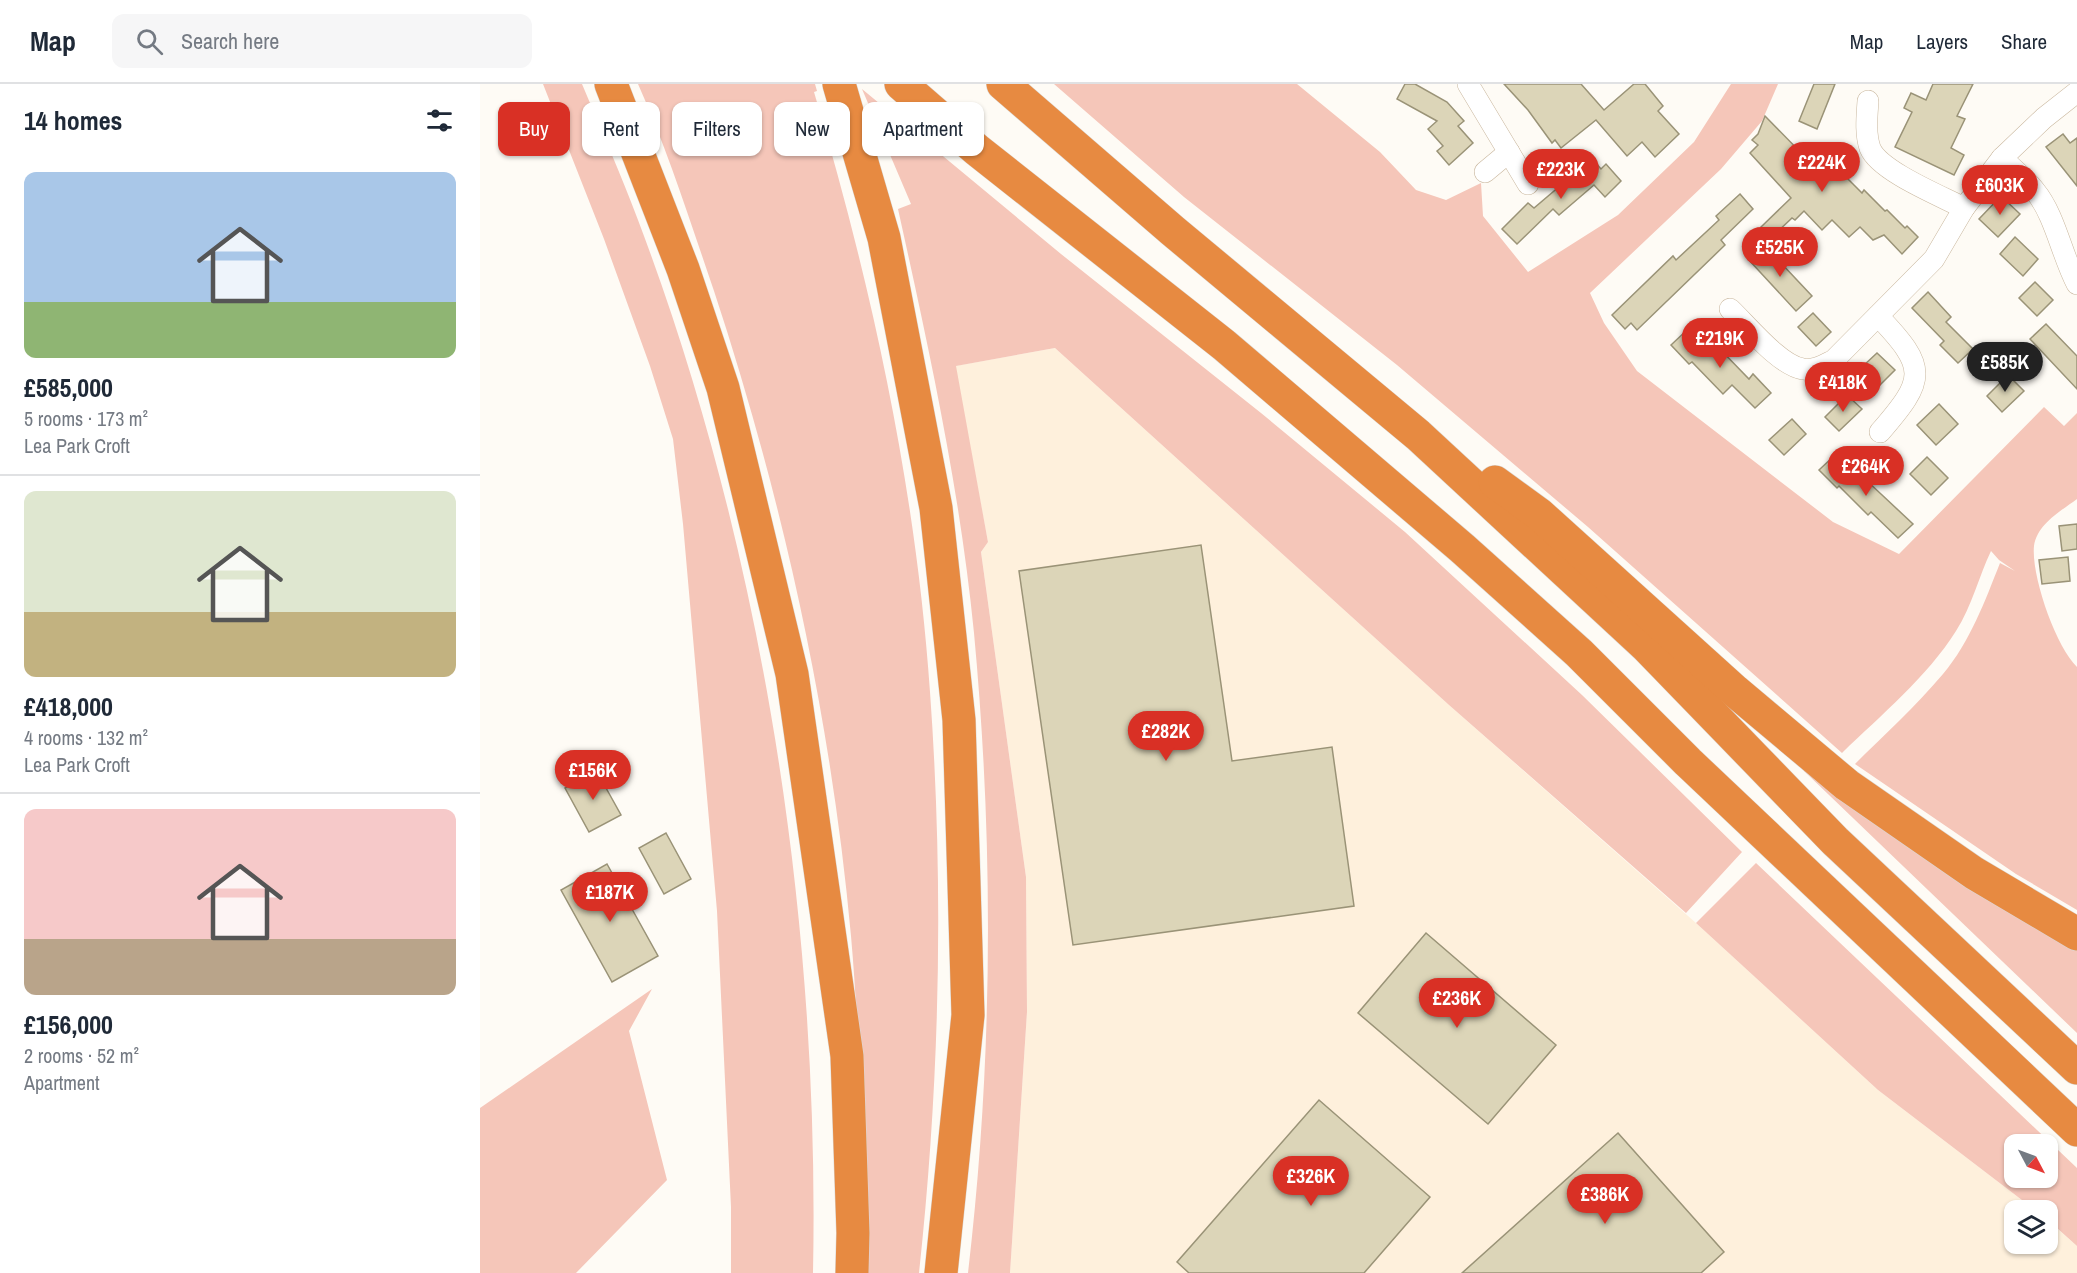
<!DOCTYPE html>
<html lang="en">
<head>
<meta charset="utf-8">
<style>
  :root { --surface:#fff; --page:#f6f6f7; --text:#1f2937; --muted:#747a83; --line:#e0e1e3; --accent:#d93025 }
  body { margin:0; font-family:"Archivo Narrow",sans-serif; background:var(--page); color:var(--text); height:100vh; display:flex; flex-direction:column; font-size:22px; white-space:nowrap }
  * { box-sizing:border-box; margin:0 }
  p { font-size:20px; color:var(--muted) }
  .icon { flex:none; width:33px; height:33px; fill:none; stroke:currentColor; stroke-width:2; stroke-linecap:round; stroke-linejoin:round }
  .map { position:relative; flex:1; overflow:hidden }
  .drawer { display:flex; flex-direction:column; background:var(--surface); width:480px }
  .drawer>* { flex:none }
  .hud { position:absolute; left:18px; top:18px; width:570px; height:54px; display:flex; gap:12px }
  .needle { width:39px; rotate:131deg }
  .buttons { position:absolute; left:1524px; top:1050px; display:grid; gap:12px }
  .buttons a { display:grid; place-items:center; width:54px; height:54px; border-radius:12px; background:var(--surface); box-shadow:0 2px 4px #0004; font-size:30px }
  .price { position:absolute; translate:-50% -51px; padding:0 14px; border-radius:21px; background:var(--accent); color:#fff; font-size:20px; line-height:39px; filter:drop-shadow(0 2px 3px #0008) }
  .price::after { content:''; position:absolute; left:50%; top:36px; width:18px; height:14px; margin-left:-9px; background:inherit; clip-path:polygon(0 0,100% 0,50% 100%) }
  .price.selected { background:#222; color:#fff }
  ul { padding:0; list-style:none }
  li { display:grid; align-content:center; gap:12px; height:318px; padding:0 24px }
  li+li { border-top:2px solid var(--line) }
  li span { display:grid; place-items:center; height:186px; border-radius:12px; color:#555 }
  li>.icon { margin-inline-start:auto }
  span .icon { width:108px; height:108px; fill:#fffc; stroke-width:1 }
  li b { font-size:26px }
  h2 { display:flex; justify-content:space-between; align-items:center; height:72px; padding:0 24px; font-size:26px }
  .tag { padding:0 21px; border-radius:12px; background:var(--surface); box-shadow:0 2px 4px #0004; font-size:21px; line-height:54px }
  .tag.selected { background:var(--accent); color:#fff }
  header { display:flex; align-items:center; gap:36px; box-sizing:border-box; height:84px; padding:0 30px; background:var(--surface); border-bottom:2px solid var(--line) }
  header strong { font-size:28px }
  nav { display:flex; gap:33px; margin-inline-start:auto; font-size:21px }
  .search { width:420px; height:54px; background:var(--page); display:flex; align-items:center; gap:15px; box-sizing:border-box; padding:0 21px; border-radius:12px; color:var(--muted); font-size:22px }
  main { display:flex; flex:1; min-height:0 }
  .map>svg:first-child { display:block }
</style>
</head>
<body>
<header>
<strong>Map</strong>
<div class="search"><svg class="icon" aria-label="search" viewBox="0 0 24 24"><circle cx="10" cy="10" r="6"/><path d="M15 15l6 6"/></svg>Search here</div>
<nav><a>Map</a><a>Layers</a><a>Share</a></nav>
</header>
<main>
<section class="drawer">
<h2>14 homes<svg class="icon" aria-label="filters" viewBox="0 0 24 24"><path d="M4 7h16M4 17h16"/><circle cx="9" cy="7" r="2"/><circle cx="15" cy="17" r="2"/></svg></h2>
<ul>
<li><span style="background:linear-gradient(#a9c7e8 70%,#8fb573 0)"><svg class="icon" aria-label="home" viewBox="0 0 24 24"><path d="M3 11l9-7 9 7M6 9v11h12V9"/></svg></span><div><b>£585,000</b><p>5 rooms · 173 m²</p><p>Lea Park Croft</p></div></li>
<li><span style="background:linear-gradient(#dfe7d0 65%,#c2b280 0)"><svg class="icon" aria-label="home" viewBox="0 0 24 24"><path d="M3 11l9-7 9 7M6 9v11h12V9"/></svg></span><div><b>£418,000</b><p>4 rooms · 132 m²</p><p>Lea Park Croft</p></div></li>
<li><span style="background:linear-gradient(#f6c9c9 70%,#b9a48a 0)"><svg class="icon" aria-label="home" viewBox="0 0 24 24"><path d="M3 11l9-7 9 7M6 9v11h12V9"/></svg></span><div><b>£156,000</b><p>2 rooms · 52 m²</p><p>Apartment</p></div></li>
</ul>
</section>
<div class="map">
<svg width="1597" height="1189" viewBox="0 0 1597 1189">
  <rect width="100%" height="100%" fill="#fefbf5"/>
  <!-- built -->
  <path fill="#fef0dc" d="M 575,264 L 969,621 L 1216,839 L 1398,1006 L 1555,1126 L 1534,1126 L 1534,1160 L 1568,1160 L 1568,1136 L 1571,1139 L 1597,1162 L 1597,1189 L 530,1189 L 547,928 L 546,793 L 501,468 L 508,458 L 475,282 Z"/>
  <!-- green -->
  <g fill="#f5c6b9" fill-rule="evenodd">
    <path d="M 63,0 L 102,0 C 121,45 141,91 158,136 C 283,466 340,837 333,1189 L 251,1189 L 251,1123 L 237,827 L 203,440 L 193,355 L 170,282 L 124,155 Z"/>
    <path d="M 158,0 L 335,0 L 337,7 L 334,8 C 392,203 436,405 450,608 C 464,802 460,996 439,1189 L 383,1189 C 381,1077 381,964 371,852 C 351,633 303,416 234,207 C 210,137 188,67 158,0 Z"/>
    <path d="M 574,0 L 817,0 L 900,68 L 936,106 L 966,116 L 1001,99 L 1003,132 L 1048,188 L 1138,131 L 1214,58 L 1251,0 L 1298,0 L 1282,37 L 1241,85 L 1110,209 L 1124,239 L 1157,287 L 1353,438 L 1419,470 L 1564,323 L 1584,342 L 1597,329 L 1597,415 C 1581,427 1557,440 1554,462 C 1551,492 1576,563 1597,583 L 1597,826 L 1536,790 L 1375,680 C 1404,651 1436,622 1463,590 C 1490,558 1505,517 1520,479 L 1535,487 L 1519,476 L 1511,467 C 1499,492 1492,522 1476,547 C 1447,593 1401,631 1362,669 L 1108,443 L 917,281 L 704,113 Z"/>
    <path d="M 382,5 L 581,170 L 781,329 L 925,448 L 1102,611 L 1262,768 L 1206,829 L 969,621 L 575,264 L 476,282 L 508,458 L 501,468 L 546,793 L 547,928 L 530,1189 L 488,1189 C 513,976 514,762 494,549 C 480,406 449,265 418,125 L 431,120 Z"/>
    <path d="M 1328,683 L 1540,833 L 1597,867 L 1597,949 L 1324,687 Z"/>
    <path d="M 1276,779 L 1597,1084 L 1597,1162 L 1568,1136 L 1568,1126 L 1555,1126 L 1398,1006 L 1216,839 ZM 1534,1060 L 1568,1060 L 1568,1094 L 1534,1094 Z"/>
    <path d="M 172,905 L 149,947 L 187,1096 L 96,1189 L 0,1189 L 0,1024 Z"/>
  </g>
  <!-- building -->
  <g fill="#dcd5b8" stroke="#9a9377" stroke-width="1.5">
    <path d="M 925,0 L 935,0 L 967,18 L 984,37 L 978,42 L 993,59 L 969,81 L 957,67 L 963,62 L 948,45 L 957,37 L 917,15 Z"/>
    <path d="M 1024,0 L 1101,0 L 1124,26 L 1154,0 L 1165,0 L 1183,22 L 1178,27 L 1199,50 L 1175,73 L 1162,58 L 1147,72 L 1116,36 L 1081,64 L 1075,56 L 1072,59 L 1048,26 Z"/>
    <path d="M 1334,0 L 1355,0 L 1337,45 L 1319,37 Z"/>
    <path d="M 1453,0 L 1493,0 L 1477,32 L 1485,35 L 1471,64 L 1484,71 L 1474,91 L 1415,63 L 1432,28 L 1424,24 L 1431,9 L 1446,16 Z"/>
    <path d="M 1285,32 L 1333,81 L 1340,74 L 1359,94 L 1363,90 L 1382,109 L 1384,106 L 1405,127 L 1407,126 L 1425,144 L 1427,142 L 1438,153 L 1422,170 L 1404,151 L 1393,156 L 1380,143 L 1369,153 L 1352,136 L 1342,146 L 1324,127 L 1315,136 L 1312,134 L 1291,154 L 1281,143 L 1311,114 L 1270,69 L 1278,61 L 1272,56 L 1278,50 Z"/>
    <path d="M 1583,50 L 1590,59 L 1597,54 L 1597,102 L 1566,63 Z"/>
    <path d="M 1115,78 L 1121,85 L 1126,80 L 1141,97 L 1125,113 L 1114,101 L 1079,131 L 1073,125 L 1037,160 L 1022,145 L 1048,119 L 1054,124 L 1087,96 L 1091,100 Z"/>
    <path d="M 1260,110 L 1273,125 L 1241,156 L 1245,161 L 1157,246 L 1151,239 L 1145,245 L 1132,231 L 1193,172 L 1196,176 L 1239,136 L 1236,132 Z"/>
    <path d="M 1521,112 L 1540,130 L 1518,153 L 1499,135 Z"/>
    <path d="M 1535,153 L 1558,175 L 1543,192 L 1520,170 Z"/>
    <path d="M 1283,160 L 1332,212 L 1316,227 L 1268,175 Z"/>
    <path d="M 1555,198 L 1573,216 L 1557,232 L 1539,214 Z"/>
    <path d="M 1448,208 L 1471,233 L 1466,238 L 1493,265 L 1478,279 L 1460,261 L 1464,257 L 1432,224 Z"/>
    <path d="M 1333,229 L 1351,248 L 1336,262 L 1318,243 Z"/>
    <path d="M 1566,240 L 1597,272 L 1597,305 L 1550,255 Z"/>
    <path d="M 1207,246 L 1229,269 L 1237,262 L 1269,295 L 1273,290 L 1291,309 L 1275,324 L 1252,301 L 1243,310 L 1212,278 L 1209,280 L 1191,261 Z"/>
    <path d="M 1397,269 L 1415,286 L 1400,301 L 1382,283 Z"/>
    <path d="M 1528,291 L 1544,307 L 1522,328 L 1507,312 Z"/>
    <path d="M 1367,311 L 1382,325 L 1359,347 L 1345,333 Z"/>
    <path d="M 1459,320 L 1478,340 L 1456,361 L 1437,341 Z"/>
    <path d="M 1312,335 L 1326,350 L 1304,371 L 1289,356 Z"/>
    <path d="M 1355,371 L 1382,399 L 1385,395 L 1433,440 L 1418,454 L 1391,428 L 1388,431 L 1359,402 L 1357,404 L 1339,386 Z"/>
    <path d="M 1447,373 L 1468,394 L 1451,411 L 1430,390 Z"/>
    <path d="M 1597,440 L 1597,465 L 1582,467 L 1579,442 Z"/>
    <path d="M 721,461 L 752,677 L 852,663 L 874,822 L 593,861 L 539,487 Z"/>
    <path d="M 1588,473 L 1590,497 L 1562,500 L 1559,476 Z"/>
    <path d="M 116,686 L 141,731 L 109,748 L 85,704 Z"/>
    <path d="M 186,749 L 211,795 L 184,810 L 159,764 Z"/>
    <path d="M 127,780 L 178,872 L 132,898 L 81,806 Z"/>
    <path d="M 946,849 L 1076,961 L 1008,1040 L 878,929 Z"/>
    <path d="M 839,1016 L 950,1113 L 884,1189 L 709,1189 L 697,1178 Z"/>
    <path d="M 1138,1049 L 1244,1168 L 1221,1189 L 982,1189 Z"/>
  </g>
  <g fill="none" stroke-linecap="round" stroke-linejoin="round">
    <defs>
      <g id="minor">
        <path d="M 988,0 L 1048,100"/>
        <path d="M 1388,17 C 1387,32 1385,49 1390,64 C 1399,87 1461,112 1484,124"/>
        <path d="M 1522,74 C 1533,85 1546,95 1555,107 C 1575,131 1582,172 1597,200"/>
        <path d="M 1005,88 L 1029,68"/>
        <path d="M 1250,225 C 1267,241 1300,282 1323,285 C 1335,287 1344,281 1354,276 L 1454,175 L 1484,124 L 1522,74 L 1564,34 L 1597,8"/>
        <path d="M 1398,232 C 1448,284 1446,295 1400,348"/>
      </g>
      <g id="motorway">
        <path d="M 131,0 L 203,185 L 243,304 L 312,590 L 367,972 L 373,1149 L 372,1189"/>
        <path d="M 359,0 L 404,154 L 456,424 L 479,636 L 488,931 L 461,1189"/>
        <path d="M 421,0 L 497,66 L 744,261 L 982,464 L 1099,569 L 1208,678 L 1597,1046"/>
        <path d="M 523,0 L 693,147 L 938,351 L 1167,563 L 1355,757 L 1597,984"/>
        <path d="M 1015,398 L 1059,430 L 1255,607 L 1367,701 L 1494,789 L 1597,850"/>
      </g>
    </defs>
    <!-- minor casing -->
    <use href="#minor" stroke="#c9b79e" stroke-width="22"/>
    <!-- motorway casing -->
    <use href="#motorway" stroke="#dad9d7" stroke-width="34"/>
    <!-- minor -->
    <use href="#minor" stroke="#fff" stroke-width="21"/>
    <!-- motorway -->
    <use href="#motorway" stroke="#e78a41" stroke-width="33"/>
  </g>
</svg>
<div class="buttons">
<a><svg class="needle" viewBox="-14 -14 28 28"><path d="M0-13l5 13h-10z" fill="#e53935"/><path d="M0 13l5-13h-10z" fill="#747a83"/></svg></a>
<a><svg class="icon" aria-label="layers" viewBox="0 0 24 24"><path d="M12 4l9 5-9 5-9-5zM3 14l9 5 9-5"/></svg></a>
</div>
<b class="price" style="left:1342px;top:109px">£224K</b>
<b class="price" style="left:1081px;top:116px">£223K</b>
<b class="price" style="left:1520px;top:132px">£603K</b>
<b class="price" style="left:1300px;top:194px">£525K</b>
<b class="price" style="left:1240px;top:285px">£219K</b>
<b class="price selected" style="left:1525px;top:309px">£585K</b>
<b class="price" style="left:1363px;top:329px">£418K</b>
<b class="price" style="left:1386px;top:413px">£264K</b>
<b class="price" style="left:686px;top:678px">£282K</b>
<b class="price" style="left:113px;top:717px">£156K</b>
<b class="price" style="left:130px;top:839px">£187K</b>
<b class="price" style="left:977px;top:945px">£236K</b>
<b class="price" style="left:831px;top:1123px">£326K</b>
<b class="price" style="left:1125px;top:1141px">£386K</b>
<div class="hud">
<a class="tag selected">Buy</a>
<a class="tag">Rent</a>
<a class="tag">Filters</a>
<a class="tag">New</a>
<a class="tag">Apartment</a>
</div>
</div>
</main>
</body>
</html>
